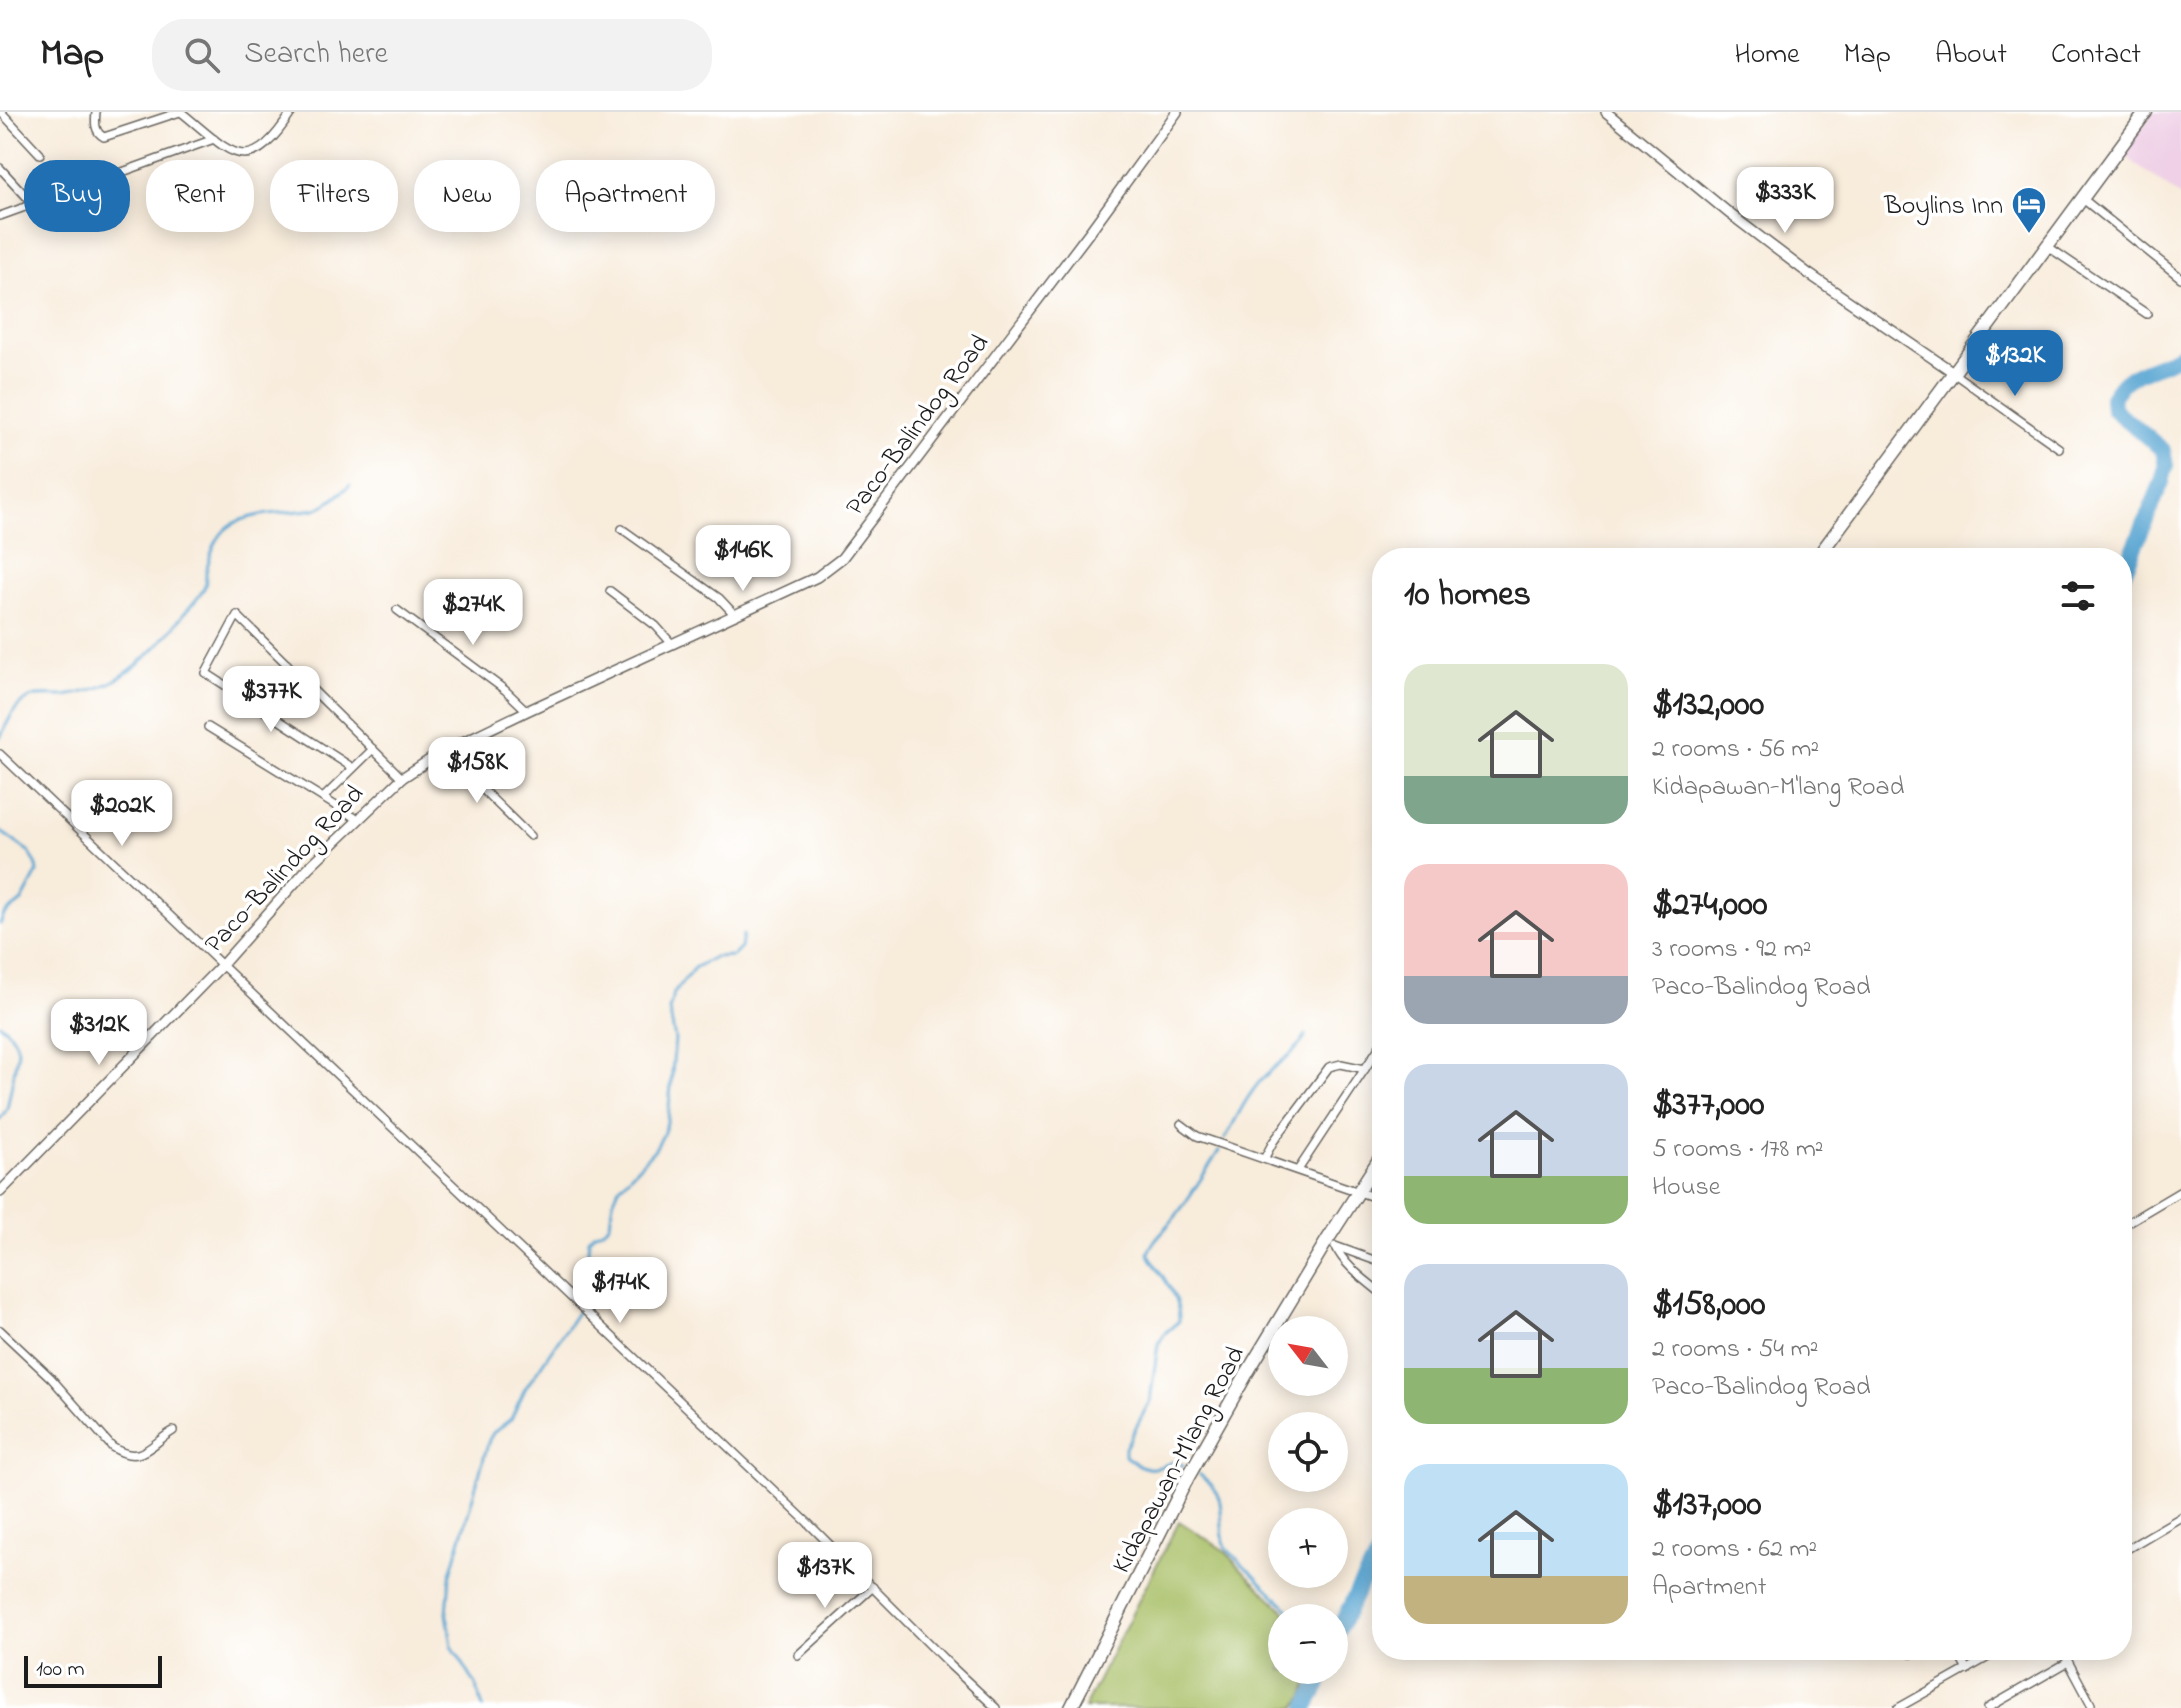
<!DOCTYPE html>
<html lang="en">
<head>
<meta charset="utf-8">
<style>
  :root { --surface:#fff; --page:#f2f2f2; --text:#222; --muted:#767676; --line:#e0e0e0; --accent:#1f6fb2 }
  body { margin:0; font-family:"Indie Flower",sans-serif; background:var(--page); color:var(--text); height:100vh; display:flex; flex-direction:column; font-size:30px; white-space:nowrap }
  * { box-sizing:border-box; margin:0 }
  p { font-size:26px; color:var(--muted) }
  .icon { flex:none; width:44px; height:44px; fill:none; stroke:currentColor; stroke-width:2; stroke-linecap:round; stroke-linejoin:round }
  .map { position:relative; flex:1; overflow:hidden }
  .sheet { position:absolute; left:1372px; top:436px; width:760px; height:1112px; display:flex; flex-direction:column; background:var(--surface); border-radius:32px; box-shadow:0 4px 20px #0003 }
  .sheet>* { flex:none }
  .banner { position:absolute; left:24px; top:48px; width:760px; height:72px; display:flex; gap:16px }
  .needle { width:52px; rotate:301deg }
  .tools { position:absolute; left:1268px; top:1204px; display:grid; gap:16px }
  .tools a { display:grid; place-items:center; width:80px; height:80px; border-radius:50%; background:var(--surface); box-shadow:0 4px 20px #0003; font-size:40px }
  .scale { position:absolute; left:24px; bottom:20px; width:138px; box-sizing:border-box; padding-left:8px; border:4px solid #1c1c1c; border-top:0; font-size:22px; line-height:28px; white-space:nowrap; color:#1c1c1c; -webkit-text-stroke:6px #fff; paint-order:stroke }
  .price { position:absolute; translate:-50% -68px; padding:0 18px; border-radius:16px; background:#fff; color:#222; font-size:26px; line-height:52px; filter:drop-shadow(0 2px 4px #0008) }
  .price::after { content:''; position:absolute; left:50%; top:48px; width:24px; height:18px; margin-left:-12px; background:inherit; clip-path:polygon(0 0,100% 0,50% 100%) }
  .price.active { background:var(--accent); color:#fff }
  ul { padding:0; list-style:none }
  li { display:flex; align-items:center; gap:24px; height:200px; padding:0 32px }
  li span { display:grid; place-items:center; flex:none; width:224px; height:160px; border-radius:24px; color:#555 }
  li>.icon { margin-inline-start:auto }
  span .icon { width:96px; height:96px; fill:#fffc; stroke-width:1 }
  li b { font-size:34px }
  h2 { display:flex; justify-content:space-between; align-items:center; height:96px; padding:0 32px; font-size:34px }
  .pill { padding:0 28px; border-radius:32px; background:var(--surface); box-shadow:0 4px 20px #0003; font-size:28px; line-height:72px }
  .pill.active { background:var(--accent); color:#fff }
  header { display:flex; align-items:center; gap:48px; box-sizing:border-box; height:112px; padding:0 40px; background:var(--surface); border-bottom:2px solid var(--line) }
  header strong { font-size:38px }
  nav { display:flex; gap:44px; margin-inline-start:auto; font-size:28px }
  .search { width:560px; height:72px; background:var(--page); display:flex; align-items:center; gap:20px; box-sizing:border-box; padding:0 28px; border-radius:32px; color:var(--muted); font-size:30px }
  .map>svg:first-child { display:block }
</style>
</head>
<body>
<header>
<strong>Map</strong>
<div class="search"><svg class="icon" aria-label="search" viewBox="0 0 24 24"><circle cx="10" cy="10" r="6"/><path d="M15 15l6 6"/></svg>Search here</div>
<nav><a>Home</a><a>Map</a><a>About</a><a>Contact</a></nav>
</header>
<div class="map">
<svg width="2181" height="1596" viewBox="0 0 2181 1596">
  <rect width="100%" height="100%" fill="#fff"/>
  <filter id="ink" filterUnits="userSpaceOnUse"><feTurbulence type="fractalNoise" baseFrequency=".0125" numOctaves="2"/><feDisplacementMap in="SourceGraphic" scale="16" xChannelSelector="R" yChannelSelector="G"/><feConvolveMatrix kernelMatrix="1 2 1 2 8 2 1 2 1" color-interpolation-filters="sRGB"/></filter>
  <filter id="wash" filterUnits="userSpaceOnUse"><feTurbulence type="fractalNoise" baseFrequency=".006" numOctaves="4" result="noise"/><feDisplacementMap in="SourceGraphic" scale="32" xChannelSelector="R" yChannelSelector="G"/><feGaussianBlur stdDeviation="1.8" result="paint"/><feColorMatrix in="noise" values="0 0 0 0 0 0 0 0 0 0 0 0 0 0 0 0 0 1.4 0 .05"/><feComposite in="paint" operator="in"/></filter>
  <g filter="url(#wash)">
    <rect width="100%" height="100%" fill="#f8ecdb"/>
    <!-- built -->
    <path fill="#efd0e6" d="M 2153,0 L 2181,0 L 2181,85 L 2122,42 Z"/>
    <!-- garden -->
    <path fill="#a6bd62" stroke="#616c3f" stroke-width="2" d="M 1179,1409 L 1225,1439 L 1248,1464 L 1292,1506 L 1282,1506 L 1282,1558 L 1312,1558 L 1304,1584 L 1295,1596 L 1084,1596 Z"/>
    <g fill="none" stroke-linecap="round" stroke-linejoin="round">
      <!-- stream -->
      <g stroke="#59a5d2" stroke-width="3">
        <path d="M 0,626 C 6,614 12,598 23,590 C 37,580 49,585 65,584 C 80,582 98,577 112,570 C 140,555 164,528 183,503 C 190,494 201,485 205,474 C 206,470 206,465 206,461 C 209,446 214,428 226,417 C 245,399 290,402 315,397 C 328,394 340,382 350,373"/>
        <path d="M 0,719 L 28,739 L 36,751 L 37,761 L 22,789 L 4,803 L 0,812"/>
        <path d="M 0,912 C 10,921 16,925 18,939 L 7,997 L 0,1007"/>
        <path d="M 1225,1027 C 1236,1007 1246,985 1262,967 C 1276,951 1296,943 1306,923"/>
        <path d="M 583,1192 L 592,1179 L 587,1149 L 589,1128 L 595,1121 L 606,1116 L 610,1111 L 613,1089 L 619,1075 L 655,1037 L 663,1023 L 668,1007 L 675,927 L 669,898 L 674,881 L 694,856 L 714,845 L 733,844 L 741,836 L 743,823"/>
        <path d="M 1183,1353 L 1172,1350 C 1153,1360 1142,1358 1125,1344 L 1125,1336 L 1150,1289 L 1158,1232 L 1165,1221 L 1179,1209 C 1180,1182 1160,1163 1148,1141 C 1153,1126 1166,1118 1175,1105 C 1191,1084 1204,1061 1219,1039"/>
        <path d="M 1199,1362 C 1203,1366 1210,1370 1213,1375 C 1227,1392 1217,1418 1227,1437 L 1298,1506"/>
        <path d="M 483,1596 L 476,1573 L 452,1534 L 447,1501 L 450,1465 L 489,1328 L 493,1321 L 511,1307 L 525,1277 L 578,1199"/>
      </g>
      <!-- river -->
      <g stroke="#59a5d2" stroke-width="16">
        <path d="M 2122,465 L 2162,370 L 2166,354 L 2163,338 L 2113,297 L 2112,285 C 2116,280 2120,273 2125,269 C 2142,255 2164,255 2181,241"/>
        <path d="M 1334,1527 L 1360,1474 L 1382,1438"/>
        <path d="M 1306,1596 L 1318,1574 L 1323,1558"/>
      </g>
    </g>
  </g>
  <g filter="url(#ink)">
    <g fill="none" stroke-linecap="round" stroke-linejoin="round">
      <defs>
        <g id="minor">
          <path d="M 1,0 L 40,42"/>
          <path d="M 96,0 C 95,10 94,20 104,25 L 180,0"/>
          <path d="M 181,0 C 232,41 247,69 292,0"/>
          <path d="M 0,56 L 34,93"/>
          <path d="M 2083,87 L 2181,166"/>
          <path d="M 0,104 L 214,27"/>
          <path d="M 2047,134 L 2147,202"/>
          <path d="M 1953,261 L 2059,336"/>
          <path d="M 622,417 L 719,486 L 735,503"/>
          <path d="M 610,479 L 656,514 L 672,532"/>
          <path d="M 397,498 L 505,578 L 527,599"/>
          <path d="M 253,591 L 287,552"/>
          <path d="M 208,615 L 357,707"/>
          <path d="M 440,641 L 474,669 L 530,724"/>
          <path d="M 0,642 L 807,1410 L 951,1554 L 996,1596"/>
          <path d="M 353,656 L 206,561 L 237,503 L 402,666"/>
          <path d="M 323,686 L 373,637"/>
          <path d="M 1181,1012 L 1197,1024 L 1382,1088"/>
          <path d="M 1264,1047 L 1273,1030 L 1329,955 L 1341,952 L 1365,957"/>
          <path d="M 1298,1058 L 1382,931"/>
          <path d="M 2122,1114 L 2181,1079"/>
          <path d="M 1335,1134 L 1382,1151"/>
          <path d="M 1336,1135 C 1344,1154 1367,1169 1382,1182"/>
          <path d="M 0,1218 L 51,1266 L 112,1335 C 142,1354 150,1332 173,1319"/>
          <path d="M 2122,1440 L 2181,1405"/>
          <path d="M 1909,1538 L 1911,1542 L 1917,1538"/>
          <path d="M 1956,1538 L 1967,1558"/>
          <path d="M 2062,1538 L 2091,1592"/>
          <path d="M 798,1543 L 873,1475"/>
          <path d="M 1898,1596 L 2001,1538"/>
          <path d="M 1988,1596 L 2068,1550"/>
        </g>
        <g id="tertiary">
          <path d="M 1606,0 L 1730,102 L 1809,162 L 1953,260"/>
          <path d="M 0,1080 L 222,853 L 308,756 L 402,666 L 440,641 L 527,599 L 817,465 L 842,446 L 1091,118 L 1177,0"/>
        </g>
        <g id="primary">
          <path d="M 1817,446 L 2146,0"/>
          <path d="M 1071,1596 L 1188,1365 L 1247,1261 L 1326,1130 L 1382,1043"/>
        </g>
      </defs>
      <!-- minor casing -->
      <use href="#minor" stroke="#69655f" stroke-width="10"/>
      <!-- tertiary casing -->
      <use href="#tertiary" stroke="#69655f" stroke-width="12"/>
      <!-- primary casing -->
      <use href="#primary" stroke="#69655f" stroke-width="15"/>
      <!-- minor -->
      <use href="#minor" stroke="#fff" stroke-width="7"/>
      <!-- tertiary -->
      <use href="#tertiary" stroke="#fff" stroke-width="9"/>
      <!-- primary -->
      <use href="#primary" stroke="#fff" stroke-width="12"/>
    </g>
  </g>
  <!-- icons -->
  <defs>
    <symbol id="hotel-pin" viewBox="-11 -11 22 30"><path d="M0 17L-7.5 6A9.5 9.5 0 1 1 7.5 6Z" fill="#1f6fb2" stroke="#fff"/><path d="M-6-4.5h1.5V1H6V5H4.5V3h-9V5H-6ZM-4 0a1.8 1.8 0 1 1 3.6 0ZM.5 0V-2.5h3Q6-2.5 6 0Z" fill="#fff"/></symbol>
  </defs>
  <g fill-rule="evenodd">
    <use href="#hotel-pin" x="2009" y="72" width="40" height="54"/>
  </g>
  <g text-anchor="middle" stroke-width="7" stroke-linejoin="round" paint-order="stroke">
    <!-- poi labels -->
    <g font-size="26" fill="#1c1c1c" stroke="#fff" text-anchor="end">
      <text x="2003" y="101">Boylins Inn</text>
    </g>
    <!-- street labels -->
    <g font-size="26" fill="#1c1c1c" stroke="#fff">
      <text transform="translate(916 312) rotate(-53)" y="9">Paco-Balindog Road</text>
      <text transform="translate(283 756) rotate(-47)" y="9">Paco-Balindog Road</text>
      <text transform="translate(1177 1347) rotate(-62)" y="9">Kidapawan-M'lang Road</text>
    </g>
  </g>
</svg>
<div class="tools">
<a><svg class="needle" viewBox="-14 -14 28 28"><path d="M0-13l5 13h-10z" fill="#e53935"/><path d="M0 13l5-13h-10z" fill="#767676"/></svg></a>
<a><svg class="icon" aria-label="locate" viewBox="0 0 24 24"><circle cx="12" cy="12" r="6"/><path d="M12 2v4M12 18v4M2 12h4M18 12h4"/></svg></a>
<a>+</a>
<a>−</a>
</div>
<div class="scale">100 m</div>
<b class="price" style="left:1785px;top:123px">$333K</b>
<b class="price active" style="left:2015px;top:286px">$132K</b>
<b class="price" style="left:743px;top:481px">$146K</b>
<b class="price" style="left:473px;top:535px">$274K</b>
<b class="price" style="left:271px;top:622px">$377K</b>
<b class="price" style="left:477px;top:693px">$158K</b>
<b class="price" style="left:122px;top:736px">$202K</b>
<b class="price" style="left:99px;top:955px">$312K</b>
<b class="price" style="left:620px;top:1213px">$174K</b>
<b class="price" style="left:825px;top:1498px">$137K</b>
<div class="banner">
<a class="pill active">Buy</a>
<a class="pill">Rent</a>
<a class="pill">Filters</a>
<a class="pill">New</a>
<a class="pill">Apartment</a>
</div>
<section class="sheet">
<h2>10 homes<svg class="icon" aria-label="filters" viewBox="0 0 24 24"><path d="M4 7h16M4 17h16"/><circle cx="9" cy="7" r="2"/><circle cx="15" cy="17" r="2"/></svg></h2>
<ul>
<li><span style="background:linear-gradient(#dfe7d0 70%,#7fa58c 0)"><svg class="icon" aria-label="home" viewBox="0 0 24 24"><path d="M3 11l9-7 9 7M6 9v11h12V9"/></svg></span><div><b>$132,000</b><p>2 rooms · 56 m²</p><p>Kidapawan-M'lang Road</p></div></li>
<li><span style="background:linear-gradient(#f6c9c9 70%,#9aa5b1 0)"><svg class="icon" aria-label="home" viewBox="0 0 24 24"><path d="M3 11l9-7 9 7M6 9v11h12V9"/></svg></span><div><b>$274,000</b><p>3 rooms · 92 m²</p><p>Paco-Balindog Road</p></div></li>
<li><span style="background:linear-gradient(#c9d6e8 70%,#8fb573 0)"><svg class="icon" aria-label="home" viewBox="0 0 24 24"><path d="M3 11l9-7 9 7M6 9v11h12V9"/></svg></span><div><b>$377,000</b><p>5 rooms · 178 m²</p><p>House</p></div></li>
<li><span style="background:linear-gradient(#c9d6e8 65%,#8fb573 0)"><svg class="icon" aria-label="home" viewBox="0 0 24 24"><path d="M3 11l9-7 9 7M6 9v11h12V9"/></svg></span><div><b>$158,000</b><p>2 rooms · 54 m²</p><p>Paco-Balindog Road</p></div></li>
<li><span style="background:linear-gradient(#bfe0f5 70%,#c2b280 0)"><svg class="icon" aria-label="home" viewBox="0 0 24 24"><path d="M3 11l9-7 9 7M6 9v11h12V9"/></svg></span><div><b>$137,000</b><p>2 rooms · 62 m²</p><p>Apartment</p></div></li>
</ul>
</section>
</div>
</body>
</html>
